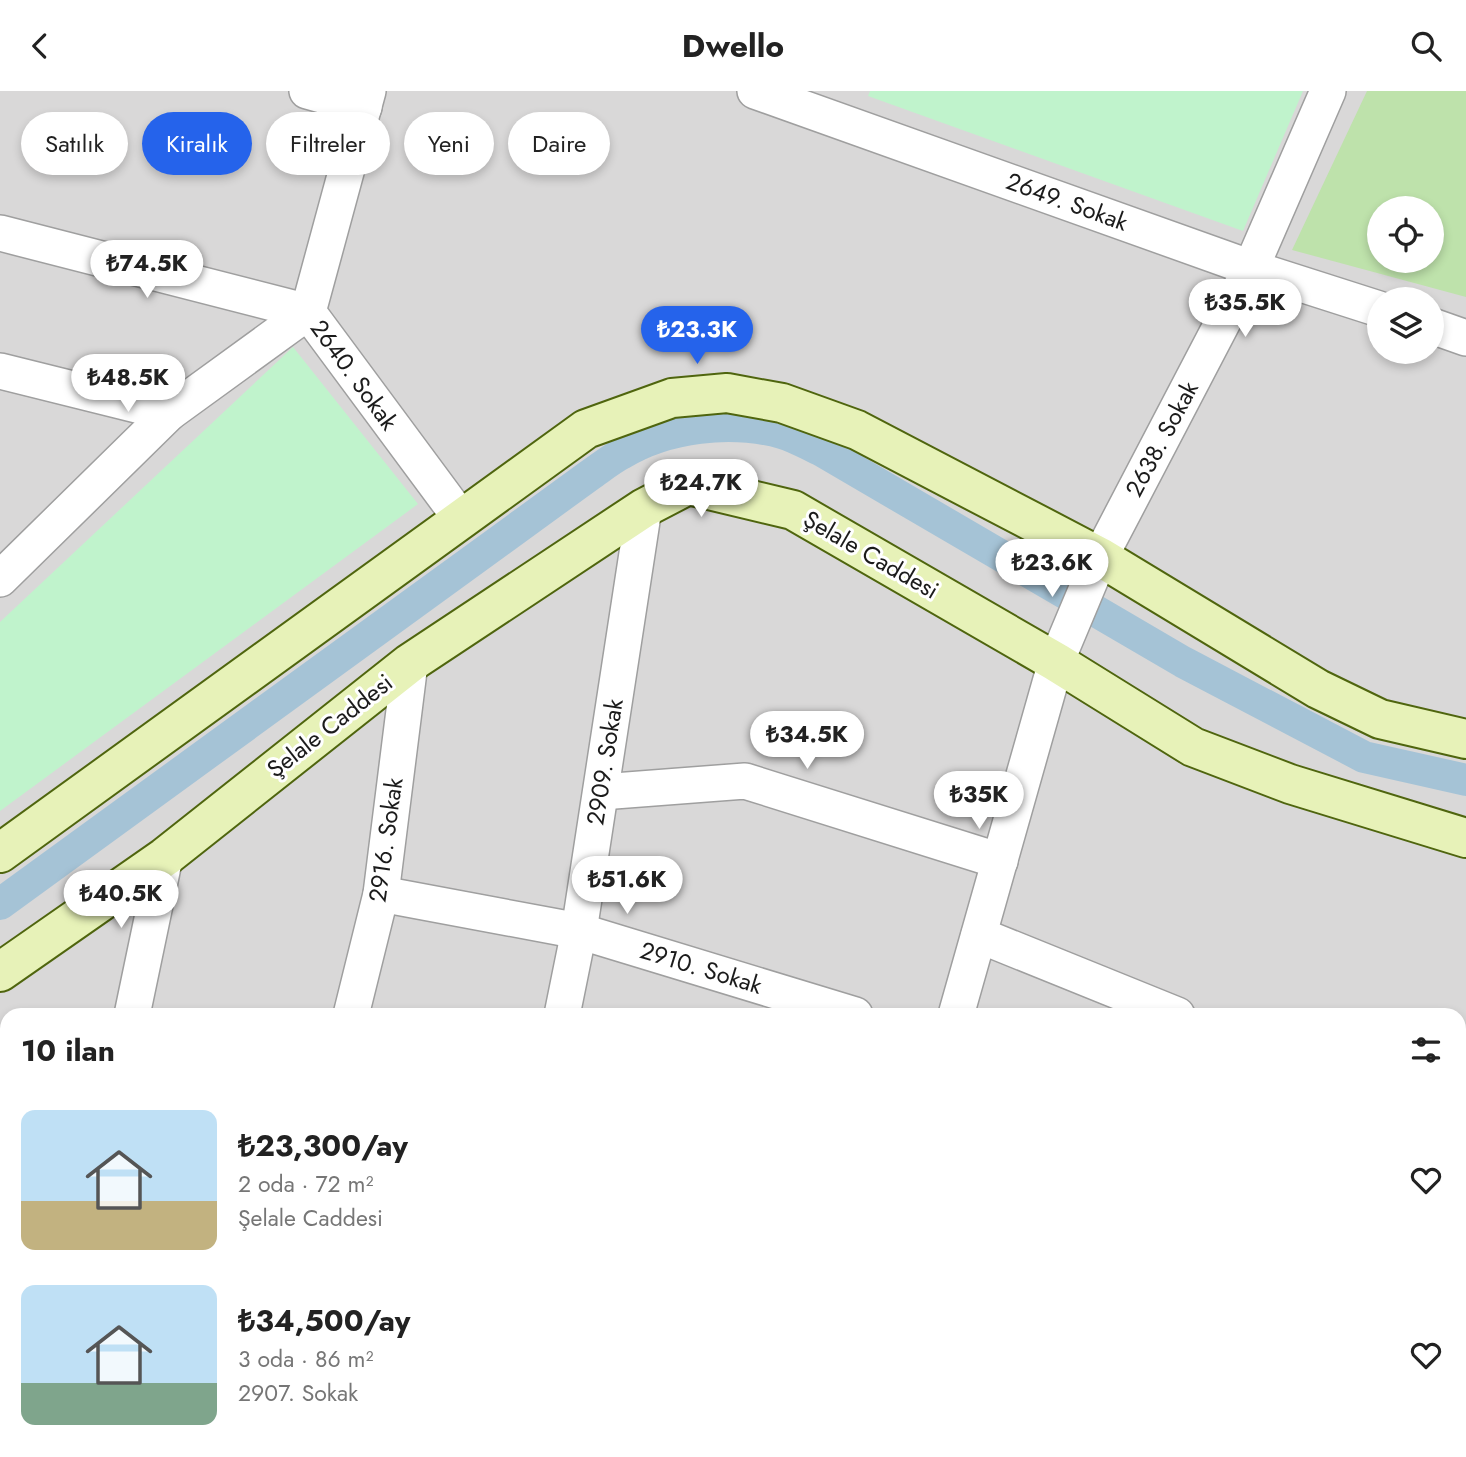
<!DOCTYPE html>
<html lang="tr">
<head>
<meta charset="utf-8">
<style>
  :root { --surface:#fff; --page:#f6f6f6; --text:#222; --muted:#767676; --accent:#2563eb }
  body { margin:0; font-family:Jost,sans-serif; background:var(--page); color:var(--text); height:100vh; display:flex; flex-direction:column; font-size:26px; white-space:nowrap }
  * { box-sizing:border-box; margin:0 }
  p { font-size:23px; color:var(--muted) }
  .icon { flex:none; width:38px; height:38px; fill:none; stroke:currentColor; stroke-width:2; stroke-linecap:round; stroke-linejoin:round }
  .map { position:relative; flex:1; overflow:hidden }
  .drawer { position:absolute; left:0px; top:917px; width:1466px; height:450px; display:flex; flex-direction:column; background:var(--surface); border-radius:21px 21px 0 0; box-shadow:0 4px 10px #0003 }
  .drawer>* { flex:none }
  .guide { position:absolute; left:21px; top:21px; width:700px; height:63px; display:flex; gap:14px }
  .tools { position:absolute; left:1367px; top:105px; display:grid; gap:14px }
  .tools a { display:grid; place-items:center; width:77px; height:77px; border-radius:50%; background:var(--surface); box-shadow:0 4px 10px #0003; font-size:35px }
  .price { position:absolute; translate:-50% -60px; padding:0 16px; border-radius:24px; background:#fff; color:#222; font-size:23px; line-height:46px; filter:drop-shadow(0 2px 4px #0008) }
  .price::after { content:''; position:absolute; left:50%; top:42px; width:21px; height:16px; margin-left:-10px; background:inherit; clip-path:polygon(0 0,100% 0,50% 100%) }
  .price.current { background:var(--accent); color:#fff }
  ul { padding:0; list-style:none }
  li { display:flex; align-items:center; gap:21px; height:175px; padding:0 21px }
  li span { display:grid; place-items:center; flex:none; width:196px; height:140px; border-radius:14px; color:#555 }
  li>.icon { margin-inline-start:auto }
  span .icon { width:84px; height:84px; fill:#fffc; stroke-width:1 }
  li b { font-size:30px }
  h2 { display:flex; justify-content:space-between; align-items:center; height:84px; padding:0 21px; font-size:30px }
  .chip { padding:0 24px; border-radius:32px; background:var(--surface); box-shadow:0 4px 10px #0003; font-size:24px; line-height:63px }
  .chip.current { background:var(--accent); color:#fff }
  header { display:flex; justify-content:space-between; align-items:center; height:91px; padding:0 21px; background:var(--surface); font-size:32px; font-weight:700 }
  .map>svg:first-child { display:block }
</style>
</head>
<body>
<header><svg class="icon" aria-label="back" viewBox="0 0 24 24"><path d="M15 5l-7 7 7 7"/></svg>Dwello<svg class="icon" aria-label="search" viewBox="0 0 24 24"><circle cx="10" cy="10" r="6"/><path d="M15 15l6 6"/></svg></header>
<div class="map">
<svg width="1466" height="1366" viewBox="0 0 1466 1366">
  <rect width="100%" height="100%" fill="#ebeae1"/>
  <!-- residential -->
  <path fill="#d9d8d8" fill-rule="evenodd" d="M 0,0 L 1466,0 L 1466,1366 L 0,1366 ZM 1379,117 L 1432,117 L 1432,170 L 1379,170 ZM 1379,208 L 1432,208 L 1432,261 L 1379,261 ZM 7,924 L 1460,924 L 1460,1360 L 7,1360 Z"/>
  <!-- education -->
  <path fill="#f6fbda" d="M 1115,1360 L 1332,1360 L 1330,1366 L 1113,1366 Z"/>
  <!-- grass -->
  <path fill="#bee2ab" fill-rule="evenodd" d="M 1367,0 L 1466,0 L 1466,206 L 1292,159 ZM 1379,117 L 1432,117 L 1432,170 L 1379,170 Z"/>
  <!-- park -->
  <g fill="#c0f3cc">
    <path d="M 870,0 L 1303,0 L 1243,140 L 868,5 Z"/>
    <path d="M 293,256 L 418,413 L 0,720 L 0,531 Z"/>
  </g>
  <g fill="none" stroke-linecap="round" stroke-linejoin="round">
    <!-- canal -->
    <path stroke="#a5c3d6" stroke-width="32" d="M 0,813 L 590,384 C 600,377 610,369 621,363 C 667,335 731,328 782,342 C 796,346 809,354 822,360 L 1183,571 L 1364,666 L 1466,689"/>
    <defs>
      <g id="street">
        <path d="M 307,0 L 364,16"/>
        <path d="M 368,0 L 308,221 L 462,429"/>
        <path d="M 755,0 L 1251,177 L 1379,218"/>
        <path d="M 0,142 L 308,221"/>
        <path d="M 1432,235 L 1466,247"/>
        <path d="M 0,280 L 169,322"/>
        <path d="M 0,488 L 169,322 L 308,221"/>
        <path d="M 601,701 L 745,690 L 1000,770"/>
        <path d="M 381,803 L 579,840 L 855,924"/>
        <path d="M 979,844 L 1177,924"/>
        <path d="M 132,924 L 165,766"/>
        <path d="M 351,924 L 381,803 L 410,572"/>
        <path d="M 562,924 L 579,840 L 644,417"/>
        <path d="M 956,924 L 1056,571 L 1100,466 L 1251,177 L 1328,0"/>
        <path d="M 1460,1005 L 1466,962"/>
        <path d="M 1460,1038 L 1466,1041"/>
        <path d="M 688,1360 L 709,1366"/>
        <path d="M 41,1366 L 42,1360"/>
        <path d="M 314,1366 L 337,1360"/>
        <path d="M 468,1366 L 470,1360"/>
        <path d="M 823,1366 L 825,1360"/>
        <path d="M 1100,1366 L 1102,1360"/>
        <path d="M 1348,1366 L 1350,1360"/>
      </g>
      <g id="secondary">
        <path d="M 0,762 L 586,338 L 672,307 L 727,302 L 782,312 L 857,339 L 1100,466 L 1318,598 L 1380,628 L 1466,648"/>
        <path d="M 0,881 L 165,766 L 410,572 L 644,417 L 688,394 L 793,419 L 1056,571 L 1193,656 L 1290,693 L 1466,747"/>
      </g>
    </defs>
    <!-- street casing -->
    <use href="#street" stroke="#9f9f9f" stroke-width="38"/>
    <!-- secondary casing -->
    <use href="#secondary" stroke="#4f650e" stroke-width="42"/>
    <!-- street -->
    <use href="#street" stroke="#fff" stroke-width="35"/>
    <!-- secondary -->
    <use href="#secondary" stroke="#e7f2b8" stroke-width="38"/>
  </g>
  <g text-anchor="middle" stroke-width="6" stroke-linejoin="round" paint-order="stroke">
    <!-- street labels -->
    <g font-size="24" fill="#1b1b1b" stroke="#fff">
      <text transform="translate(1067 111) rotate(20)" y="8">2649. Sokak</text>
      <text transform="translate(354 284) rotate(54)" y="8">2640. Sokak</text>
      <text transform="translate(1162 348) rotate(-62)" y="8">2638. Sokak</text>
      <text transform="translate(871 464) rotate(30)" y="8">Şelale Caddesi</text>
      <text transform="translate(330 635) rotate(-38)" y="8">Şelale Caddesi</text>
      <text transform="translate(605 671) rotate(-81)" y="8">2909. Sokak</text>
      <text transform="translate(386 749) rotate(-82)" y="8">2916. Sokak</text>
      <text transform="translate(701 877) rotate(17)" y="8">2910. Sokak</text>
    </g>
  </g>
</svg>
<div class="tools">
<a><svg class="icon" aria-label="locate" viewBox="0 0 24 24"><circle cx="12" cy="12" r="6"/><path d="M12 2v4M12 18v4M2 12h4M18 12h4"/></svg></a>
<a><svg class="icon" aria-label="layers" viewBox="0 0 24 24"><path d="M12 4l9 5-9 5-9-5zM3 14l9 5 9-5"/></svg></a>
</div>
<b class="price" style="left:147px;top:209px">₺74.5K</b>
<b class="price" style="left:1245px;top:248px">₺35.5K</b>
<b class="price current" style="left:697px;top:275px">₺23.3K</b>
<b class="price" style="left:128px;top:323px">₺48.5K</b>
<b class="price" style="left:701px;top:428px">₺24.7K</b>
<b class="price" style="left:1052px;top:508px">₺23.6K</b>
<b class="price" style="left:807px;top:680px">₺34.5K</b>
<b class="price" style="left:979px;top:740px">₺35K</b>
<b class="price" style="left:627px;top:825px">₺51.6K</b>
<b class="price" style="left:121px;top:839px">₺40.5K</b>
<div class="guide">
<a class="chip">Satılık</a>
<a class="chip current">Kiralık</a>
<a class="chip">Filtreler</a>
<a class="chip">Yeni</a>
<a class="chip">Daire</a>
</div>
<section class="drawer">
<h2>10 ilan<svg class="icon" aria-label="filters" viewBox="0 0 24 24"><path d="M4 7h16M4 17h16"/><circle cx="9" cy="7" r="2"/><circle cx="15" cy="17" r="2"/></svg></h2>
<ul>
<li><span style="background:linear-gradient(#bfe0f5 65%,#c2b280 0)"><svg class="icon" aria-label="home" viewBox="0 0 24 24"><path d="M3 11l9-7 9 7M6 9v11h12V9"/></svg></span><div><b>₺23,300/ay</b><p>2 oda · 72 m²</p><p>Şelale Caddesi</p></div><svg class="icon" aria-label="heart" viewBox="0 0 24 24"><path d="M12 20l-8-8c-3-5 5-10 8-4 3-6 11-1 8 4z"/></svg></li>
<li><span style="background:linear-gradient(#bfe0f5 70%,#7fa58c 0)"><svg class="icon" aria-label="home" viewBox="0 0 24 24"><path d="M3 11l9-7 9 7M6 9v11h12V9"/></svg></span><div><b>₺34,500/ay</b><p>3 oda · 86 m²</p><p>2907. Sokak</p></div><svg class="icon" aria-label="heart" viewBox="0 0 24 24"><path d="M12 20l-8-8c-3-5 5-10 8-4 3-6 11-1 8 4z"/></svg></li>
</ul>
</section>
</div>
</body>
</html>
